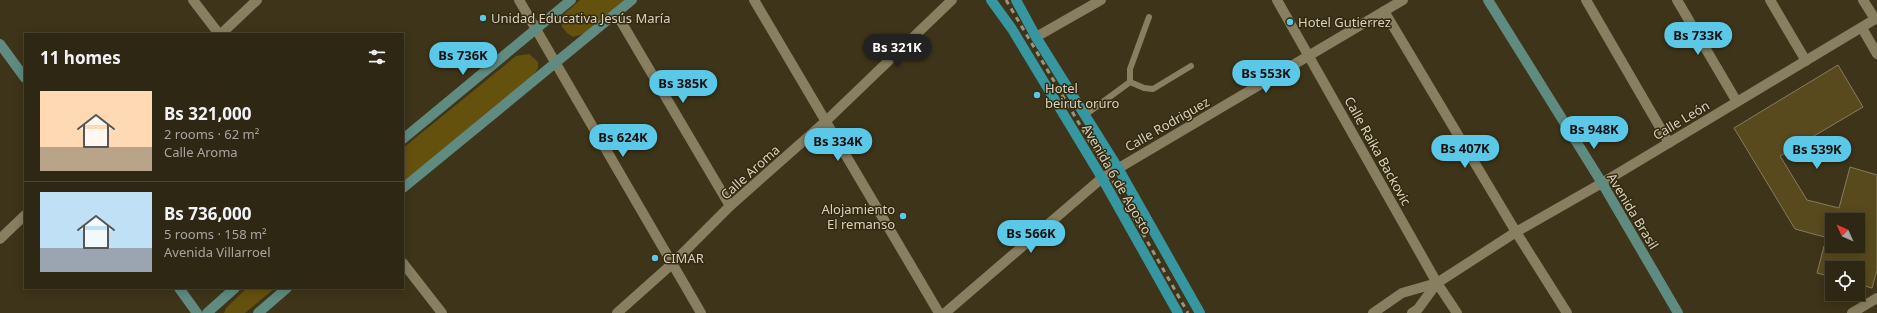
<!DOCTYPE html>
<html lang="en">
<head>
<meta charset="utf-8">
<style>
  :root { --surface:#2e2713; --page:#3a3321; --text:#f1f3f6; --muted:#a7a5a0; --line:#494433; --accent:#5bc8e7 }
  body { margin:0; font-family:"Noto Sans",sans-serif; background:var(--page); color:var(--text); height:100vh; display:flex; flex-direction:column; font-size:15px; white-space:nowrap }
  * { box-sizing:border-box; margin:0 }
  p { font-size:13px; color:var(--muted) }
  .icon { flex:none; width:22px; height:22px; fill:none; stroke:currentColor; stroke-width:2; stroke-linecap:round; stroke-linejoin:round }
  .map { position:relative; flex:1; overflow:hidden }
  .sheet { position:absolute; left:24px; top:33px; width:380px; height:256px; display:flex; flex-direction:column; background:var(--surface); border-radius:0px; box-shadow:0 2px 10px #0003,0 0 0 1px var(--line) }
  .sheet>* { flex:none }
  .needle { width:26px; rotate:315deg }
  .tools { position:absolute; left:1825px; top:213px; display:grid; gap:8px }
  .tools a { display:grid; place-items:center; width:40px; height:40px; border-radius:0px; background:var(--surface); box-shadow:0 2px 10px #0003,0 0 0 1px var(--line); font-size:20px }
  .price { position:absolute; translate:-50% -34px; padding:0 9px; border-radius:14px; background:var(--accent); color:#111; font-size:13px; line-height:26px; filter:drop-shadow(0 1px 2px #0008) }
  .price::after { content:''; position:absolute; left:50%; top:24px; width:12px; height:9px; margin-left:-6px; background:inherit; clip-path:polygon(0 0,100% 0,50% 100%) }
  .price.on { background:#222; color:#fff }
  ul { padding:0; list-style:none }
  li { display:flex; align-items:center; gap:12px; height:100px; padding:0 16px }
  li+li { border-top:1px solid var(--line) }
  li span { display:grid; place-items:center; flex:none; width:112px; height:80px; border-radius:0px; color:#555 }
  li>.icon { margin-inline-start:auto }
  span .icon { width:48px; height:48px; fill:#fffc; stroke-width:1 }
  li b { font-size:17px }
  h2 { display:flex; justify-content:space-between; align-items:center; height:48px; padding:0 16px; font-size:17px }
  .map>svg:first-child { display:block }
</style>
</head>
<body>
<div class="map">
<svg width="1877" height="313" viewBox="0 0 1877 313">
  <rect width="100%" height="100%" fill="#3e3419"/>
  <!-- green -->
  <g fill="#65510e">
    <path d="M 580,0 L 624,0 L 583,34 L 573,37 L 567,33 L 562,27 L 563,15 Z"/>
    <path d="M 529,54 L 538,62 L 538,68 L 531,79 L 403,182 L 403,148 L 516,56 Z"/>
    <path d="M 247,288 L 275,288 L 245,313 L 224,313 L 226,308 Z"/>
  </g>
  <!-- building -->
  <path fill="#584a1d" stroke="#877c5f" d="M 1838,65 L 1863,107 L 1780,156 L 1807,200 L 1839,208 L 1850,167 L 1877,175 L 1877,270 L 1872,288 L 1858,284 L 1858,268 L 1832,268 L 1832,277 L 1817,273 L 1824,246 L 1858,246 L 1858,220 L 1832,220 L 1832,239 L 1795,229 L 1734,128 Z"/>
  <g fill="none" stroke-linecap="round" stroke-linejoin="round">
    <!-- service -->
    <g stroke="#887e60" stroke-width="6">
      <path d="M 1130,82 L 1144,88 L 1153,89 L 1191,66"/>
      <path d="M 1085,115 L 1130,82 L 1130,69 L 1149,17"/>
    </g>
    <!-- minor -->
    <g stroke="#887e60" stroke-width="10">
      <path d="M 193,0 L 219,34"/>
      <path d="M 519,0 L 701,313"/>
      <path d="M 754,0 L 939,313"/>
      <path d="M 1277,0 L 1437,283 L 1457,313"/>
      <path d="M 1586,0 L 1669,143"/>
      <path d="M 1677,0 L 1737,102"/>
      <path d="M 1770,0 L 1806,61"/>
      <path d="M 1863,0 L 1875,19"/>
      <path d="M 1384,11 L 1516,232 L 1567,313"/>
      <path d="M 616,13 L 730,206"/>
      <path d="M 1862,28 L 1877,54"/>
      <path d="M 221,34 L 257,0"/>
      <path d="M 1036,37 L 1101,0"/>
      <path d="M 0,239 L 25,215"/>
      <path d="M 403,263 L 442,313"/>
      <path d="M 617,313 L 672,264 L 730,206 L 826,121 L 952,0"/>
      <path d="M 945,313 L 1102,178 L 1403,0"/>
      <path d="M 1373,313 L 1402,293 L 1437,283 L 1516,232 L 1602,183 L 1877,18"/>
      <path d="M 1412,313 L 1418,309 L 1437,283"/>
      <path d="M 1852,313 L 1877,298"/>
    </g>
    <!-- secondary -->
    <g stroke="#5f8b80" stroke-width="10">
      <path d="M 1488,0 L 1602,183 L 1678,313"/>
      <path d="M 0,44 L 25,78"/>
      <path d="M 403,139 L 571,0"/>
      <path d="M 403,188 L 632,0"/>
      <path d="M 179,288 L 197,313"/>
      <path d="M 207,313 L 235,288"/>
      <path d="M 258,313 L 287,288"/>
    </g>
    <!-- primary -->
    <g stroke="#3697a0" stroke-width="10">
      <path d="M 991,0 L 1012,29 L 1102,178 L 1178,313"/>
      <path d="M 1016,0 L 1036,37 L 1118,168 L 1200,313"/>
    </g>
    <!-- rail -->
    <path stroke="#9a937e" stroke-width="3" stroke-dasharray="5 5" stroke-linecap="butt" d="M 1006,0 L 1109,174 L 1188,313"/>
  </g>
  <!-- markers -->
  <g fill="#5bc8e7" stroke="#332a0e" stroke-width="1.5">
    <circle cx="483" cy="18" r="4"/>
    <circle cx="1290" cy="22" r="4"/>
    <circle cx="1037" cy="95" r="4"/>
    <circle cx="903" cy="216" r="4"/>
    <circle cx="655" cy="258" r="4"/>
  </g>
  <g text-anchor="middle" stroke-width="3" stroke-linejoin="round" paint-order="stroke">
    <!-- poi labels -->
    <g font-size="13" fill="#d7d1c1" stroke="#332a0e" text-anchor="start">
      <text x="491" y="23">Unidad Educativa Jesús María</text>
      <text x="1298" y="27">Hotel Gutierrez</text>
      <text x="1045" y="93">Hotel<tspan x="1045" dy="15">beirut oruro</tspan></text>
      <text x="895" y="214" text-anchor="end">Alojamiento<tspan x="895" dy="15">El remanso</tspan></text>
      <text x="663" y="263">CIMAR</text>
    </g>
    <!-- street labels -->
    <g font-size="13" fill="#d7d1c1" stroke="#332a0e">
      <text transform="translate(1681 120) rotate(-31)" y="5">Calle León</text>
      <text transform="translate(1167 124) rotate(-30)" y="5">Calle Rodriguez</text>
      <text transform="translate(1378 151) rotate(61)" y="5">Calle Raika Backovic</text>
      <text transform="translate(750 172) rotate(-42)" y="5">Calle Aroma</text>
      <text transform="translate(1117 179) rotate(60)" y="5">Avenida 6 de Agosto</text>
      <text transform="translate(1633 211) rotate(59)" y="5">Avenida Brasil</text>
    </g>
  </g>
</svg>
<div class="tools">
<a><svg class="needle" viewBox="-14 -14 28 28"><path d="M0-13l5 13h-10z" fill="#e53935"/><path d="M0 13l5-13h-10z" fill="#a7a5a0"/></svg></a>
<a><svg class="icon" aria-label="locate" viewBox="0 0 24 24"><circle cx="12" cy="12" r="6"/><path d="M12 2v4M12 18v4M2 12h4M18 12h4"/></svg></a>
</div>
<b class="price" style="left:1698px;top:56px">Bs 733K</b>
<b class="price on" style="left:897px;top:68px">Bs 321K</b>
<b class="price" style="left:463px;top:76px">Bs 736K</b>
<b class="price" style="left:1266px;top:94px">Bs 553K</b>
<b class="price" style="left:683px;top:104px">Bs 385K</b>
<b class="price" style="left:1594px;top:150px">Bs 948K</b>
<b class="price" style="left:623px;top:158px">Bs 624K</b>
<b class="price" style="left:838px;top:162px">Bs 334K</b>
<b class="price" style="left:1465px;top:169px">Bs 407K</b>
<b class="price" style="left:1817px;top:170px">Bs 539K</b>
<b class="price" style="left:1031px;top:254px">Bs 566K</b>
<section class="sheet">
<h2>11 homes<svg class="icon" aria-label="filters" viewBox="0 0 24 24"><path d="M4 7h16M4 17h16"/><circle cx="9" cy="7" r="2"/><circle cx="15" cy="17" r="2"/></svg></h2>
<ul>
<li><span style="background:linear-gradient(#ffd9b3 70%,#b9a48a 0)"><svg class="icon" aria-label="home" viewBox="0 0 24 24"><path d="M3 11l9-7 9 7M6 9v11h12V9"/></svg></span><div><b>Bs 321,000</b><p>2 rooms · 62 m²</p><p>Calle Aroma</p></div></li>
<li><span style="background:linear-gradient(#bfe0f5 70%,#9aa5b1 0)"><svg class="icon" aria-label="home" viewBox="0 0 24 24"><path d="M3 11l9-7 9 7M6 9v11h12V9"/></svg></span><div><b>Bs 736,000</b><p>5 rooms · 158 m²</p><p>Avenida Villarroel</p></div></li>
</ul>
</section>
</div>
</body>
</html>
